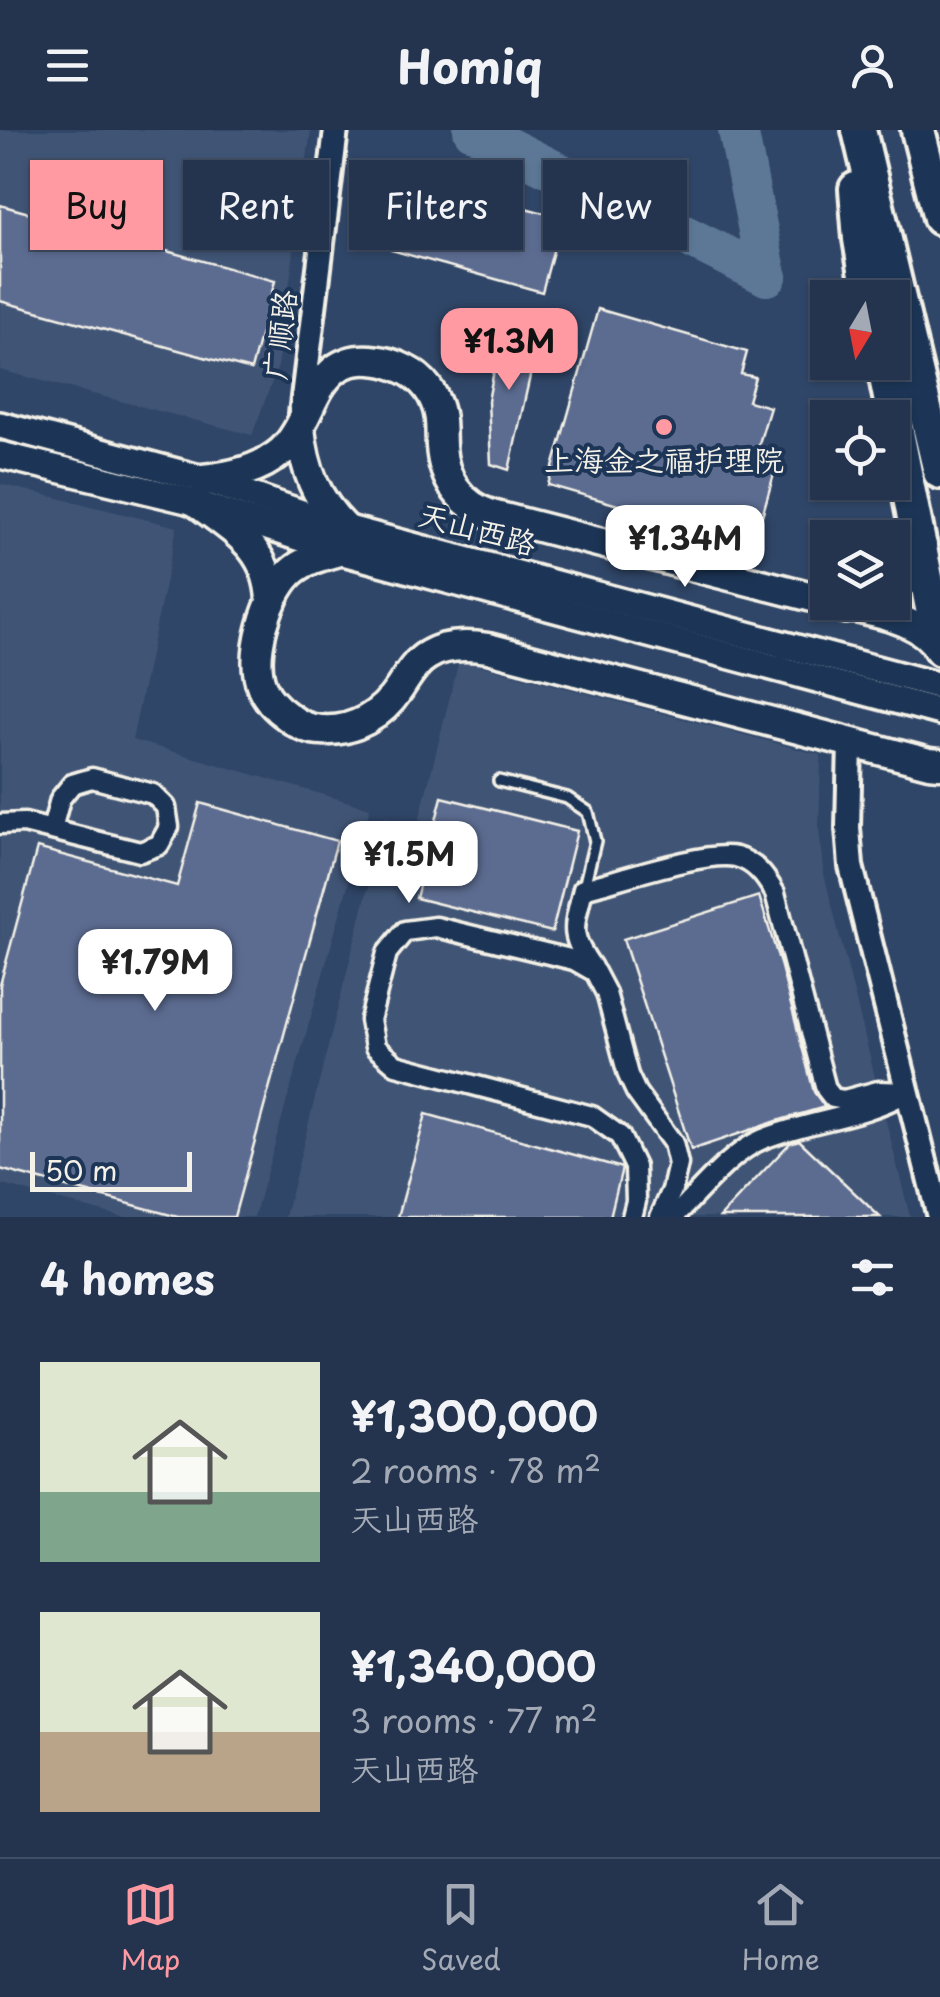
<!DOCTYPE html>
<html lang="en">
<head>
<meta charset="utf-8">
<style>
  :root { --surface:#24344e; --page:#2c3c55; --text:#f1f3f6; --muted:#a3aab6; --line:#414f66; --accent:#ff9aa2 }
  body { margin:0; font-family:"Playpen Sans","LXGW WenKai TC",sans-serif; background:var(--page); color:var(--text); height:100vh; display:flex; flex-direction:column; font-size:38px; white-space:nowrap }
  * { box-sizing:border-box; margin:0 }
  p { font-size:32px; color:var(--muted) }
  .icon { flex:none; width:55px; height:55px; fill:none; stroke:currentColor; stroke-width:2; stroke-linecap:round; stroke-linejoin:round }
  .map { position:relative; height:1087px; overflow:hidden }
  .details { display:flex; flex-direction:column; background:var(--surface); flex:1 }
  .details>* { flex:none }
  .banner { position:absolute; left:30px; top:30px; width:880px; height:90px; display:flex; gap:20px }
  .needle { width:65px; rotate:190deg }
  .tools { position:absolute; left:810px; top:150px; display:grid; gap:20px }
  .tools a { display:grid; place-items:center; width:100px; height:100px; border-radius:0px; background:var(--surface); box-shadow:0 2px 8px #0004,0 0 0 2px var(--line); font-size:50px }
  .scale { position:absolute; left:30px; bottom:25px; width:162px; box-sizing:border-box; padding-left:10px; border:5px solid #f4f1e8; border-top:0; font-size:28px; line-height:35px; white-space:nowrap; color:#f4f1e8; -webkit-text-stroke:8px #1d3557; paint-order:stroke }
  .price { position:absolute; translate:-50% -85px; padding:0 22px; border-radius:20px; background:#fff; color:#222; font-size:32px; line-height:65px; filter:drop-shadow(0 2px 5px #0008) }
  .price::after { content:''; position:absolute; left:50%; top:60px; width:30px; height:22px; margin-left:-15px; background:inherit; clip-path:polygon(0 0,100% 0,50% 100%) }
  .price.active { background:var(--accent); color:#111 }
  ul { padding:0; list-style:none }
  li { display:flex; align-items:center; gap:30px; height:250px; padding:0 40px }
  li span { display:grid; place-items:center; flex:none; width:280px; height:200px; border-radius:0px; color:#555 }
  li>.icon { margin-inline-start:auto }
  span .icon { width:120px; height:120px; fill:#fffc; stroke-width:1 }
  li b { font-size:42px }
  h2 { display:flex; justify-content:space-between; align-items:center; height:120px; padding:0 40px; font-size:42px }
  .pill { padding:0 35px; border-radius:0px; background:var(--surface); box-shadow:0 2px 8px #0004,0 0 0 2px var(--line); font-size:35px; line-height:90px }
  .pill.active { background:var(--accent); color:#111 }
  header { display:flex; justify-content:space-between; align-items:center; height:130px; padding:0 40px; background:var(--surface); font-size:45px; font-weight:700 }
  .menu { display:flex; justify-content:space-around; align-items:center; height:140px; border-top:2px solid var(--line); background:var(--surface); font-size:28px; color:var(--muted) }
  .menu a { display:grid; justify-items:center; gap:5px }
  .menu .active { color:var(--accent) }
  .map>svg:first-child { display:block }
</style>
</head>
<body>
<header><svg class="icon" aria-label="menu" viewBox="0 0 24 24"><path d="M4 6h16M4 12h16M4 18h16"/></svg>Homiq<svg class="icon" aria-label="person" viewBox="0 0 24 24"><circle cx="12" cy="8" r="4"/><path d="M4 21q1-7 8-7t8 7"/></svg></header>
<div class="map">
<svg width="940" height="1087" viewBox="0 0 940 1087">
  <rect width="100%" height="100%" fill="#304668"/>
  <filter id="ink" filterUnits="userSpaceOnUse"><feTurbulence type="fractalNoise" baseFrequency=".01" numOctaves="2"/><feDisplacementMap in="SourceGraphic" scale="20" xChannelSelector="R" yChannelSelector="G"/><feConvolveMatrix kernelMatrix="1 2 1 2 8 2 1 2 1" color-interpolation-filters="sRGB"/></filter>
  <g filter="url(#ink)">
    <!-- built -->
    <g fill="#415476">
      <path d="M 0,0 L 311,0 L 278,236 L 252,305 L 0,240 Z"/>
      <path d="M 0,354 L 177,397 L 132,610 L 370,678 L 254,1087 L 123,1087 L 0,1054 Z"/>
      <path d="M 459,530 L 821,625 L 819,698 L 823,740 L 910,1087 L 285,1087 L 386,687 L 418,695 Z"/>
    </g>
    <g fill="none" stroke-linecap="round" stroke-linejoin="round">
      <!-- river -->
      <g stroke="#5c7896" stroke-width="40">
        <path d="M 473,0 L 767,146"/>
        <path d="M 738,0 L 767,146"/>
      </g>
    </g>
    <!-- building -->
    <g fill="#5c6c91" stroke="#f4f1e8" stroke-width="2.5">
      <path d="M 412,47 L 562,88 L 542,162 L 391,120 Z"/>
      <path d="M 0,75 L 275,151 L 251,240 L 0,171 Z"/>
      <path d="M 598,179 L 747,222 L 741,244 L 755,247 L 748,271 L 770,277 L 758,317 L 778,330 L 754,414 L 548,355 Z"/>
      <path d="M 502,199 L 539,206 L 509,340 L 491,334 L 488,271 Z"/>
      <path d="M 442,667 L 577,701 L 552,802 L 416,768 Z"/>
      <path d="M 200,673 L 337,711 L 234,1087 L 178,1087 L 0,1039 L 0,855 L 37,718 L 177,756 Z"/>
      <path d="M 759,766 L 781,837 L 814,962 L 825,977 L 777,991 L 691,1020 L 623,809 Z"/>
      <path d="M 426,984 L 622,1038 L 610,1087 L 398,1087 Z"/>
      <path d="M 799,1010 L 880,1087 L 720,1087 L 790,1013 Z"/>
    </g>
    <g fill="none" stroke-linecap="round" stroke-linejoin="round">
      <defs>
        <path id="service" d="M 499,651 L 567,668 L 588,682 L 595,711 L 584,757"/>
        <g id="minor">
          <path d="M 0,694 L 24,693 L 140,722 L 159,715 L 169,697 L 166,677 L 153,664 L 92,648 L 72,654 L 60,669 L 52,699"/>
          <path d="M 592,837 C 568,804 574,797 583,759 C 616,751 706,720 736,727 C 755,732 765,746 775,763 L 826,959 L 833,968 L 844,970 L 878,961 L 908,962"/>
          <path d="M 632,1087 L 636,1071 L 635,1037 L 620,1006 L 592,986 L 396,935 L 375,917 L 370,890 L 387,823 L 405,801 L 436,797 L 574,830 L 595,842 L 606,863 L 628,945 L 636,962 L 673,1013 L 678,1034 L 672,1060 L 660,1087"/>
          <path d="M 674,1087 C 699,1062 731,1022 763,1009 C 810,990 861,988 906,963"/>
        </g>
        <g id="tertiary">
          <path d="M 301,284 L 336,0"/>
          <path d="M 850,612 L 848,698 L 851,736 L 939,1087"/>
        </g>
        <g id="secondary">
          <path d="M 0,295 L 203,349 L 345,398 L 940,556"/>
          <path d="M 0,325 L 187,370 L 339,421 L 940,582"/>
        </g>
        <g id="primary">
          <path d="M 300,298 C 304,338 316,370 345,398"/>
          <path d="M 203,349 C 231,346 260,340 282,321 C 318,287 312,213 389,233 C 409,239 427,251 435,271 C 442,286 440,300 441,316 C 443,349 460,375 492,385 L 828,471"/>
          <path d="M 199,374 C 236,402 269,420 271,471"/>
          <path d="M 339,421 C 321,426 304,430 290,443 C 267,466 249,526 262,557 C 267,569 277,579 287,586 C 297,594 309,600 322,600 C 354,602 382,585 399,559 C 407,547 415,532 428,525 C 446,514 469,515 488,518 L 929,633 L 940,634"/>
          <path d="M 843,475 C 877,484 922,488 940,521"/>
        </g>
        <g id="motorway">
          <path d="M 859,0 L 940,342"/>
          <path d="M 918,0 L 940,88"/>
          <path d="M 856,59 L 860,109 L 870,168"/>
          <path d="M 883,232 L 940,518"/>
          <path d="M 892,460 L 910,443 L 920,416"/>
          <path d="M 846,476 L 866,472"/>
        </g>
      </defs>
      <!-- service casing -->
      <use href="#service" stroke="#f4f1e8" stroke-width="16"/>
      <!-- minor casing -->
      <use href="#minor" stroke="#f4f1e8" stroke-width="25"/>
      <!-- tertiary casing -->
      <use href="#tertiary" stroke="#f4f1e8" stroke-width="30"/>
      <!-- secondary casing -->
      <use href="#secondary" stroke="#f4f1e8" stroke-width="32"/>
      <!-- primary casing -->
      <use href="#primary" stroke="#f4f1e8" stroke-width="35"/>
      <!-- motorway casing -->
      <use href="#motorway" stroke="#f4f1e8" stroke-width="40"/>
      <!-- service -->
      <use href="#service" stroke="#1d3557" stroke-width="9"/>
      <!-- minor -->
      <use href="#minor" stroke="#1d3557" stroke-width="18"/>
      <!-- tertiary -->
      <use href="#tertiary" stroke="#1d3557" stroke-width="22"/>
      <!-- secondary -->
      <use href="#secondary" stroke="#1d3557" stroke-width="25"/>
      <!-- primary -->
      <use href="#primary" stroke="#1d3557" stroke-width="28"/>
      <!-- motorway -->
      <use href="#motorway" stroke="#1d3557" stroke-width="32"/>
    </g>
  </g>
  <!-- markers -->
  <circle fill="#ff9aa2" stroke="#1d3557" stroke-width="4" cx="664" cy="297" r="10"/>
  <g text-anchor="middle" stroke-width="8" stroke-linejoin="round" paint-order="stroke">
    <!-- street labels -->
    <g font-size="30" fill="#f4f1e8" stroke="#1d3557">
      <text transform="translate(281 205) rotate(-83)" y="10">广顺路</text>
      <text transform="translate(477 400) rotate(15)" y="10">天山西路</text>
    </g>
    <!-- poi labels -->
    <g font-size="30" fill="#f4f1e8" stroke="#1d3557">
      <text x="664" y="341">上海金之福护理院</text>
    </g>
  </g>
</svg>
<div class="tools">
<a><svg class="needle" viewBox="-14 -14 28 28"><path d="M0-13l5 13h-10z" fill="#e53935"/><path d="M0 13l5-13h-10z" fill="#a3aab6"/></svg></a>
<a><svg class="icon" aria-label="locate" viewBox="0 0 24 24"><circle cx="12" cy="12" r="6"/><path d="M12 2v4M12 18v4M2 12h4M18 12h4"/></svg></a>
<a><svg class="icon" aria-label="layers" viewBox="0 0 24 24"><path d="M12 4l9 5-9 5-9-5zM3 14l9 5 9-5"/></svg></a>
</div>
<div class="scale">50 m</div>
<b class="price active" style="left:509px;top:263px">¥1.3M</b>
<b class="price" style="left:685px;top:460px">¥1.34M</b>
<b class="price" style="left:409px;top:776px">¥1.5M</b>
<b class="price" style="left:155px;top:884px">¥1.79M</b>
<div class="banner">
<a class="pill active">Buy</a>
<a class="pill">Rent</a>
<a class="pill">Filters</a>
<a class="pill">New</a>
</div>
</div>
<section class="details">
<h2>4 homes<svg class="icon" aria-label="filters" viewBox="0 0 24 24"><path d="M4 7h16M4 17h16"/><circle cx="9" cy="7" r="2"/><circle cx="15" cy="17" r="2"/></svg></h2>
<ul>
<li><span style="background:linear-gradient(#dfe7d0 65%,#7fa58c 0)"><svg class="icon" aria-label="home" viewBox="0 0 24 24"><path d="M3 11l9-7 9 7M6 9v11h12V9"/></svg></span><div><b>¥1,300,000</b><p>2 rooms · 78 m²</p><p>天山西路</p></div></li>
<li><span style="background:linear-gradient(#dfe7d0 60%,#b9a48a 0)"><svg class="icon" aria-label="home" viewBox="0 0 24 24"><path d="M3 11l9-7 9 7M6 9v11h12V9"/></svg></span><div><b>¥1,340,000</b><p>3 rooms · 77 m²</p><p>天山西路</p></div></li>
</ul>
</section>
<nav class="menu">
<a class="active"><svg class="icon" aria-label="map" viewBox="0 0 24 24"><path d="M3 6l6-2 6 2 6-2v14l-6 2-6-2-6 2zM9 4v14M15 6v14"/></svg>Map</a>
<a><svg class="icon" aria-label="saved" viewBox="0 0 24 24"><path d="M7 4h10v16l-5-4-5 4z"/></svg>Saved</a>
<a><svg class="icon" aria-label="home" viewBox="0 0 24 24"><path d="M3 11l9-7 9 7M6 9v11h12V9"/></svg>Home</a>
</nav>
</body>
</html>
